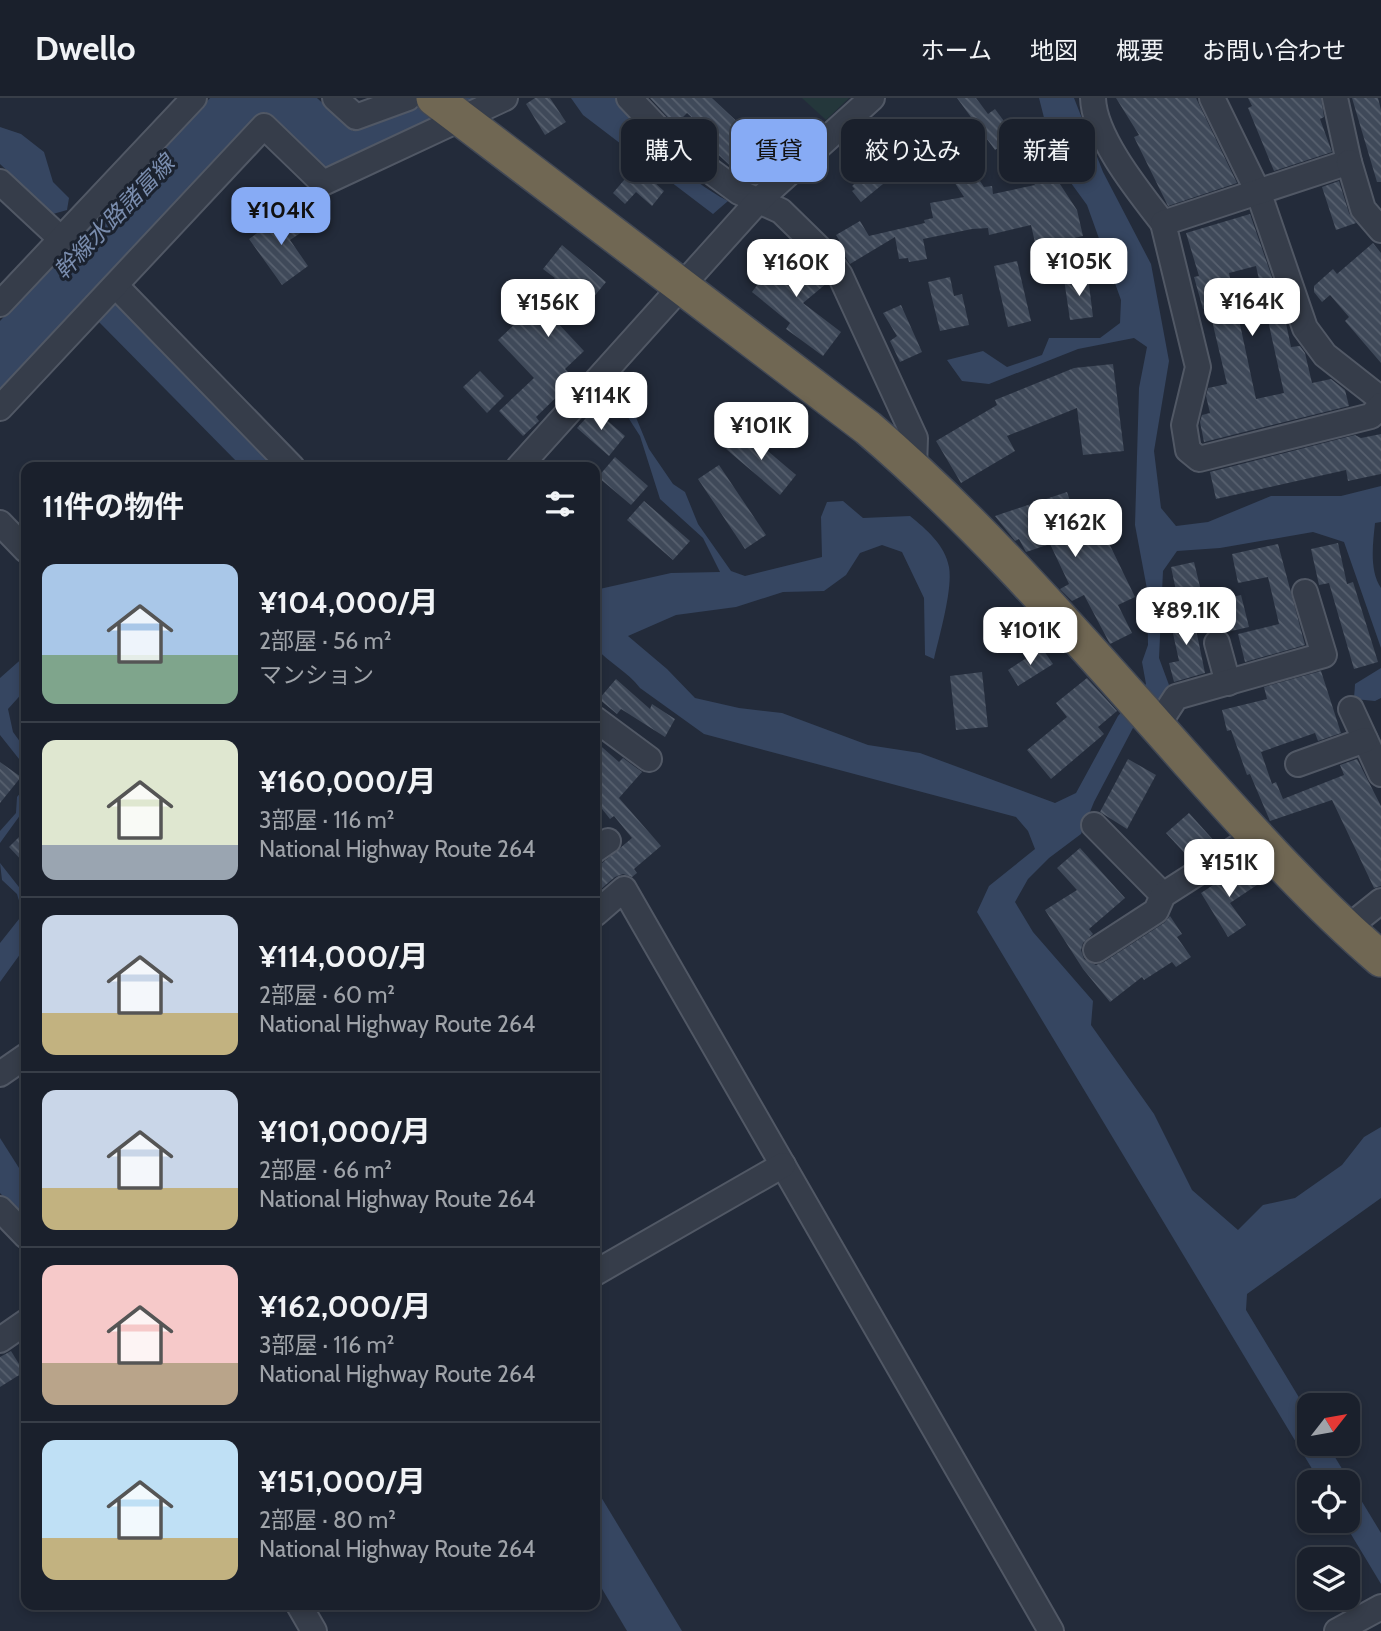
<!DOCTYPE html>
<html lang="ja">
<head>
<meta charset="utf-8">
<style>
  :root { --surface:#1a202c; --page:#232834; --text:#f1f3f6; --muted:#9fa3a9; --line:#383e48; --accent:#87abf5 }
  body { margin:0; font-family:Cabin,"Noto Sans JP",sans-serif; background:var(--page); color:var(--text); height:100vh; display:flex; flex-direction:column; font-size:26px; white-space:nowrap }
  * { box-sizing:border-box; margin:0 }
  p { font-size:23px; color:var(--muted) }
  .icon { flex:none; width:38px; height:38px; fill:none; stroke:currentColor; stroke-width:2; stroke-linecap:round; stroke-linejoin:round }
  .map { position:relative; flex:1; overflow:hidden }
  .details { position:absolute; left:21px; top:364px; width:579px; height:1148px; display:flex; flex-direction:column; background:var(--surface); border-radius:14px; box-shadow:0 4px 10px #0003,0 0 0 2px var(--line) }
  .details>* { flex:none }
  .banner { position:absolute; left:621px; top:21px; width:654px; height:63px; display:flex; gap:14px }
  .needle { width:46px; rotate:59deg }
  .controls { position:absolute; left:1297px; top:1295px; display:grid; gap:14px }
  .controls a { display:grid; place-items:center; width:63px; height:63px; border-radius:14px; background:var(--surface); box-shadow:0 4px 10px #0003,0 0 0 2px var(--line); font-size:35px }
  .price { position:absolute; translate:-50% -60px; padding:0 16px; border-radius:14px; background:#fff; color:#222; font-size:23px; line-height:46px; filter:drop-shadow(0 2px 4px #0008) }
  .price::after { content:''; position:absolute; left:50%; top:42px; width:21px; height:16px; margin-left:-10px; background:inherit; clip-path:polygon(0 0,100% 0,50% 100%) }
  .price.on { background:var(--accent); color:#111 }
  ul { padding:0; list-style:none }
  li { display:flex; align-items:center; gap:21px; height:175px; padding:0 21px }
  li+li { border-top:2px solid var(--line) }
  li span { display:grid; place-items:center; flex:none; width:196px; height:140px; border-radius:14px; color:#555 }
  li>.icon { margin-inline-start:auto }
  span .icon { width:84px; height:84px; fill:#fffc; stroke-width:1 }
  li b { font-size:30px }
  h2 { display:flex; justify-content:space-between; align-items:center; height:84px; padding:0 21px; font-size:30px }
  .tag { padding:0 24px; border-radius:14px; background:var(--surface); box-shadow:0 4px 10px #0003,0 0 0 2px var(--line); font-size:24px; line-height:63px }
  .tag.on { background:var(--accent); color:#111 }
  header { display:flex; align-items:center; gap:42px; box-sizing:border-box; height:98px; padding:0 35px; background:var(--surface); border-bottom:2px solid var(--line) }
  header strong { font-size:33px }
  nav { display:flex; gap:38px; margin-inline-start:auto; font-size:24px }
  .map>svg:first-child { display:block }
</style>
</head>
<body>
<header>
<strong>Dwello</strong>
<nav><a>ホーム</a><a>地図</a><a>概要</a><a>お問い合わせ</a></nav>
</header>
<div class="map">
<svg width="1381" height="1533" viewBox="0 0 1381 1533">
  <defs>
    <pattern id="building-back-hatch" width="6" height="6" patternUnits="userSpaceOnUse" patternTransform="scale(1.75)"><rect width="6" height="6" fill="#3f4959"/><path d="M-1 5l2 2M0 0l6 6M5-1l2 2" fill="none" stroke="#58616f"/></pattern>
  </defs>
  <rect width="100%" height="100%" fill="#232b3a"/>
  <!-- green -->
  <path fill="#24373b" d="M 802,0 L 849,0 L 826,22 Z"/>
  <!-- water -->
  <g fill="#364661">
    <path d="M 210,0 L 317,0 L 353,33 L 402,13 L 424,9 L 437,0 L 477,0 L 459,5 L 433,24 L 325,73 L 265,14 L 0,292 L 0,223 Z"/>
    <path d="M 571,0 L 618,0 C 646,39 685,81 728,103 L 713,116 L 583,17 Z"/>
    <path d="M 1039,0 L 1074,0 L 1103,74 L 1151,166 L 1169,263 L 1154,353 L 1161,410 L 1176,428 L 1208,424 L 1271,398 L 1341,398 L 1381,388 L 1381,424 L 1375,425 C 1373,445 1369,472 1381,490 L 1381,550 L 1344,444 L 1313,434 L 1220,450 L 1177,453 L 1163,473 L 1159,560 L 1169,587 L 1159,602 L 1134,628 L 1094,704 L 1081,736 L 1049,760 L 1028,781 L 1015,804 L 1033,834 L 1093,903 L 1091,927 L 1154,1016 L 1192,1092 L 1238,1132 L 1263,1107 L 1295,1100 L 1342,1067 L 1364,1039 L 1381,1029 L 1381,1100 L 1247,1196 L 1246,1212 L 1309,1316 L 1309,1346 L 1327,1346 L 1381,1435 L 1381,1486 L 1343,1423 L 1348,1423 L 1348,1384 L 1320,1384 L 977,814 L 989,788 L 1035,751 L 1028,733 L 1016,719 L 704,636 L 640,590 C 628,574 609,565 595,549 L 595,492 L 671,475 L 720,474 L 703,440 L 660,401 L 640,338 L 615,299 L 620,293 L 635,317 L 649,351 L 673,386 L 685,394 L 698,426 L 731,473 L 745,478 L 822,459 L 821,419 L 827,404 L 843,403 L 863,420 L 910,418 C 926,431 945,447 949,469 C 953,491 939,539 934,561 L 925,557 L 924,500 L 902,454 L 882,447 L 860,455 L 846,477 L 824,493 L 783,494 L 736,509 L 676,517 L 628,538 L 667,571 L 695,600 L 739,610 L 782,615 L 868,647 L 920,655 L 1055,705 L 1076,695 L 1118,618 L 1146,586 L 1142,564 L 1148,547 L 1147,491 L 1135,427 L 1139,290 L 1147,249 L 1134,240 L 1078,251 L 989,286 L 962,283 L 947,262 L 983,253 L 1007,269 L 1042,257 L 1049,240 L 1100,240 L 1120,225 L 1121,202 L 1087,107 L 1055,63 Z"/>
    <path d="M 0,29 L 21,36 L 44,54 L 53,84 L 69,100 L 67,112 L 53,116 L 0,66 Z"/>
    <path d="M 117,205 L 276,369 L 242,369 L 98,223 Z"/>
    <path d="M 26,557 L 26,591 L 8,611 L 13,634 L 26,652 L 26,678 L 23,666 L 0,637 L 0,580 Z"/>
    <path d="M 1381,570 L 1381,600 L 1375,603 L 1354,601 L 1355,586 Z"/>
    <path d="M 26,688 L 26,709 L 0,745 L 0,733 L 16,715 L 17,699 Z"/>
    <path d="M 0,765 L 26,798 L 26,848 L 0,884 L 0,845 L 23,816 L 17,796 L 2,782 Z"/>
    <path d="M 0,1040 L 26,1081 L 26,1124 L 0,1095 Z"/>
    <path d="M 595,1389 L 682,1533 L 627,1533 L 595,1479 Z"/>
  </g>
  <!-- building -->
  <g fill="url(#building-back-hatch)" fill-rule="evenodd">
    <path d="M 535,0 L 550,0 L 566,24 L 545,37 L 526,6 Z"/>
    <path d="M 650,0 L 712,0 L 764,49 L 739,76 L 707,46 L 713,39 L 687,15 L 675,27 Z"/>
    <path d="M 957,0 L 976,0 L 988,16 L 995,11 L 1015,38 L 995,52 Z"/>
    <path d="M 1116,0 L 1196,0 L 1237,85 L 1168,108 L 1134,39 L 1139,37 Z"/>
    <path d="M 1248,0 L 1321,0 L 1324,19 L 1320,21 L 1332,54 L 1274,73 L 1248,10 L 1252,8 Z"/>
    <path d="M 1352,0 L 1378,0 L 1381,12 L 1381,84 L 1377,84 Z"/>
    <path d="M 946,32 L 984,89 L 992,88 L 993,96 L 1035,87 L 1012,56 L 1031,42 L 1077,112 L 1083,138 L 1036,149 L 1031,127 L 989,137 L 988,130 L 972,131 L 923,141 L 927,161 L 909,164 L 908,160 L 899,161 L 895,139 L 850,166 L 842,154 L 845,152 L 836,137 L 860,123 L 869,138 L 925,125 L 924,122 L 933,120 L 930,105 L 964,99 L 928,44 Z"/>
    <path d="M 894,34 L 917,65 L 897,80 L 894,77 L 861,104 L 852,93 L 855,91 L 852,88 L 862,79 L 853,68 Z"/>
    <path d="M 636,68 L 664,93 L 652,108 L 636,94 L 625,106 L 613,95 Z"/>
    <path d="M 1339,83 L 1349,115 L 1356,125 L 1336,132 L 1322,89 Z"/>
    <path d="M 290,111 L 305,132 L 290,142 L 308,168 L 282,187 L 249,141 Z"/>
    <path d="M 1250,116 L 1283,211 L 1291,249 L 1300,248 L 1305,255 L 1312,285 L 1331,281 L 1345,292 L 1349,308 L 1204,344 L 1200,324 L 1202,317 L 1210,315 L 1206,298 L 1208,290 L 1227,286 L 1209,210 L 1203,211 L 1194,179 L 1199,178 L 1186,135 ZM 1256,168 L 1284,295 L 1256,301 L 1229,175 Z"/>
    <path d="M 1373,145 L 1381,155 L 1381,265 L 1345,223 L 1349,219 L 1330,197 L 1322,204 L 1314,194 L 1314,188 L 1333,171 L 1337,176 Z"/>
    <path d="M 562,147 L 606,184 L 587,207 L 577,199 L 554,221 L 584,253 L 565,271 L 575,281 L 536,319 L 539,323 L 523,338 L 499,313 L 534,280 L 498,242 L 531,211 L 527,207 L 555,180 L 543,171 Z"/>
    <path d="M 776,147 L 798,169 L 808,160 L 827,185 L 803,205 L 841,234 L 823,258 L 786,231 L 790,225 L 752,194 L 772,167 L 764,159 Z"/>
    <path d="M 1017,163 L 1031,223 L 1008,229 L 994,168 Z"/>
    <path d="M 1088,178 L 1093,219 L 1070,222 L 1064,181 Z"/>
    <path d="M 950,179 L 954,198 L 962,196 L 969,227 L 940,233 L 928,184 Z"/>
    <path d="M 901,207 L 922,254 L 900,264 L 890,243 L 897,238 L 883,215 Z"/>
    <path d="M 1113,266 L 1124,353 L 1083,357 L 1077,310 L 1007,338 L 1015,353 L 961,385 L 936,343 L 997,307 L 995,302 L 1074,270 Z"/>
    <path d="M 480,273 L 504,298 L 487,315 L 463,289 Z"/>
    <path d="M 594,311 L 625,338 L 609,358 L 577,330 Z"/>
    <path d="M 742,331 L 796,377 L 780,397 L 726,351 Z"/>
    <path d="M 1381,336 L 1381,376 L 1348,383 L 1346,372 L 1216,401 L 1210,374 L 1355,337 L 1361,340 Z"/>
    <path d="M 615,359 L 648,388 L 631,407 L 598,379 Z"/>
    <path d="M 719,367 L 766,437 L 745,451 L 698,381 Z"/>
    <path d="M 1067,394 L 1085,447 L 1105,437 L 1135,499 L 1118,507 L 1132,535 L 1110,546 L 1084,497 L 1072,503 L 1060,491 L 1069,486 L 1050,446 L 1026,454 L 1019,441 L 1015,443 L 995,418 Z"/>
    <path d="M 644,403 L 690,443 L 673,462 L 627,422 Z"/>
    <path d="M 1338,445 L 1347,486 L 1353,484 L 1378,564 L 1354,571 L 1329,485 L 1319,487 L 1311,451 Z"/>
    <path d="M 1278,446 L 1305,547 L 1245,564 L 1238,536 L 1279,526 L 1268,479 L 1238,485 L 1232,456 Z"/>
    <path d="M 1194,464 L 1202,497 L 1178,502 L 1171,469 Z"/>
    <path d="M 1241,497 L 1249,529 L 1227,534 L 1219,502 Z"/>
    <path d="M 1192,512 L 1205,575 L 1174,584 L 1169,565 L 1179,563 L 1169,517 Z"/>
    <path d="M 1042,550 L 1053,566 L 1018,588 L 1008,572 Z"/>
    <path d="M 1321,573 L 1341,635 L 1318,643 L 1315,635 L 1261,654 L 1272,686 L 1276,684 L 1283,701 L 1344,677 L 1340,667 L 1357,661 L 1381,708 L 1381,788 L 1374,790 L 1332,702 L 1270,723 L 1250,676 L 1247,677 L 1231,632 L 1227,633 L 1222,612 L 1267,601 L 1264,589 Z"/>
    <path d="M 982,574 L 988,629 L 956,632 L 950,578 Z"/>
    <path d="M 1087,580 L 1117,613 L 1098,629 L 1104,636 L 1051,681 L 1027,652 L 1067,619 L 1056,605 Z"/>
    <path d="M 616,581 L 650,611 L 652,606 L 675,621 L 665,639 L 621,611 L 617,616 L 599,601 Z"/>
    <path d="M 595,643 L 619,664 L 623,660 L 642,674 L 619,700 L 661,748 L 634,771 L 637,775 L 632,779 L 623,776 L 615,779 L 595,796 L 595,771 L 632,740 L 614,718 L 610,721 L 595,702 Z"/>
    <path d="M 1128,661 L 1156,677 L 1127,731 L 1100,714 Z"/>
    <path d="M 0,664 L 21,679 L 0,705 Z"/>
    <path d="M 1189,715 L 1216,745 L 1191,762 L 1166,735 Z"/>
    <path d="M 26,732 L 26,767 L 9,749 Z"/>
    <path d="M 1080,750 L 1125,800 L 1089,831 L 1093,836 L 1083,845 L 1081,852 L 1084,861 L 1096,867 L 1104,864 L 1164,825 L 1170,818 L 1182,836 L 1177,839 L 1191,859 L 1176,869 L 1172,864 L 1144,882 L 1142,879 L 1110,904 L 1083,871 L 1045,812 L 1077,792 L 1057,770 Z"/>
    <path d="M 1243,767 L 1257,787 L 1230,805 L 1246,827 L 1228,839 L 1201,795 Z"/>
    <path d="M 11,1253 L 24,1274 L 0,1289 L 0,1259 Z"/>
  </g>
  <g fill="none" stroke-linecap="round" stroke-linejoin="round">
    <defs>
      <g id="minor">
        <path d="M 335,0 L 356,19 L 408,0"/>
        <path d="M 629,0 L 671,44 L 739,94 L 781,113 L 823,154 L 840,177 L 915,340 L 914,369"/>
        <path d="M 1093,0 C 1094,39 1139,94 1163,125"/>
        <path d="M 1212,0 L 1259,96 L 1305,230 L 1325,257 L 1381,301"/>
        <path d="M 1335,0 L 1349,64 L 1163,125 L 1198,269 L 1184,327 L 1188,352 L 1199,361 L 1371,318 L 1381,307"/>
        <path d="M 1349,64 L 1363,111 L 1381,132"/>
        <path d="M 0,84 L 61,141"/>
        <path d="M 116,188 L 292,369"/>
        <path d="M 0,206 L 194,0"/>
        <path d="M 0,310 L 264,28 L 323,85 L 505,0"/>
        <path d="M 519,369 L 759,102 L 872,0"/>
        <path d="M 0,425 L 26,452"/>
        <path d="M 1217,545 L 1228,585"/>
        <path d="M 1351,611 L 1381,676"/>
        <path d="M 595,621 L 649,661"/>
        <path d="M 1157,628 L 1176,599 L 1324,557 L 1305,494"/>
        <path d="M 1298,666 L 1365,642"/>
        <path d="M 1094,727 L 1163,797"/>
        <path d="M 595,752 L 608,743"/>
        <path d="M 595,816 L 624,791 L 1051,1533"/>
        <path d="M 1346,831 L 1381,803"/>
        <path d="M 1096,852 L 1156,813 L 1163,797 L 1255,738"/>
        <path d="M 0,976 L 26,958"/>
        <path d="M 0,1111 L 26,1138"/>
        <path d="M 595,1175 L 783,1067"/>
        <path d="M 0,1242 L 26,1224"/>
        <path d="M 299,1507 L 314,1533"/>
        <path d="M 1337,1533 L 1381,1509"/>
      </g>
      <path id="highway" d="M 434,0 L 868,330 C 985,430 1086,549 1188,663 C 1250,732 1311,801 1381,861"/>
    </defs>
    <!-- minor casing -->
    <use href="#minor" stroke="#515865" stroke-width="28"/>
    <!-- highway casing -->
    <use href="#highway" stroke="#414855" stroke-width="38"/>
    <!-- minor -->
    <use href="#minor" stroke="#363d4a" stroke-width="24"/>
    <!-- highway -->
    <use href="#highway" stroke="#706753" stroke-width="35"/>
  </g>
  <g text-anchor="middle" stroke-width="6" stroke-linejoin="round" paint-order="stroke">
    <!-- water labels -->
    <g font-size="23" font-style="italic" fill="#7a8dae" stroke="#1b222f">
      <text transform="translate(114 119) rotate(-46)" y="8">幹線水路諸富線</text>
    </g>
  </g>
</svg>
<div class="controls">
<a><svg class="needle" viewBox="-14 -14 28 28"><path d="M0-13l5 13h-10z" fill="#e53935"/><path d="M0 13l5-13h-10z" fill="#9fa3a9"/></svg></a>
<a><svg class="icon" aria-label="locate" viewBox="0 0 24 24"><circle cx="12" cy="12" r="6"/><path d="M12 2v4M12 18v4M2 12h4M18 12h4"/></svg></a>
<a><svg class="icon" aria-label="layers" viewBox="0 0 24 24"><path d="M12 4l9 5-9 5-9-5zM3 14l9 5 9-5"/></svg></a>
</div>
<b class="price on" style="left:281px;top:149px">¥104K</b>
<b class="price" style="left:1079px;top:200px">¥105K</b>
<b class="price" style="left:796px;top:201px">¥160K</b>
<b class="price" style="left:1252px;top:240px">¥164K</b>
<b class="price" style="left:548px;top:241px">¥156K</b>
<b class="price" style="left:601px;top:334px">¥114K</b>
<b class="price" style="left:761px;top:364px">¥101K</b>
<b class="price" style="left:1075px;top:461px">¥162K</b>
<b class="price" style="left:1186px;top:549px">¥89.1K</b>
<b class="price" style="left:1030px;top:569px">¥101K</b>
<b class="price" style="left:1229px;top:801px">¥151K</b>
<div class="banner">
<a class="tag">購入</a>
<a class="tag on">賃貸</a>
<a class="tag">絞り込み</a>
<a class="tag">新着</a>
</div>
<section class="details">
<h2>11件の物件<svg class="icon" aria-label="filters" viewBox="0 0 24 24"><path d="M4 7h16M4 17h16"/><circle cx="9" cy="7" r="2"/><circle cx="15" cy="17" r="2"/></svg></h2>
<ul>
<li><span style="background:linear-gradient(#a9c7e8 65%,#7fa58c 0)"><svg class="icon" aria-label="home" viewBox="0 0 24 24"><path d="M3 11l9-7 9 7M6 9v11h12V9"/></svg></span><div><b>¥104,000/月</b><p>2部屋 · 56 m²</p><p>マンション</p></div></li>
<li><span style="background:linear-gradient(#dfe7d0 75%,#9aa5b1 0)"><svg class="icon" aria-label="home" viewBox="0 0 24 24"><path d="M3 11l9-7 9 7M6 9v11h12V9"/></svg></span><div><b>¥160,000/月</b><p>3部屋 · 116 m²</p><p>National Highway Route 264</p></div></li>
<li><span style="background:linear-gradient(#c9d6e8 70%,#c2b280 0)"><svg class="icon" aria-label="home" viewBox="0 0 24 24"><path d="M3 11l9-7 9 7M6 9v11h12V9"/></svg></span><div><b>¥114,000/月</b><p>2部屋 · 60 m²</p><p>National Highway Route 264</p></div></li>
<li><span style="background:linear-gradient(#c9d6e8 70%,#c2b280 0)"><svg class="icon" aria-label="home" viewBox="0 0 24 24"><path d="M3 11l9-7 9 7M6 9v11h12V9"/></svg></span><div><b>¥101,000/月</b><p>2部屋 · 66 m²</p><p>National Highway Route 264</p></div></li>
<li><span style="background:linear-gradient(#f6c9c9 70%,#b9a48a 0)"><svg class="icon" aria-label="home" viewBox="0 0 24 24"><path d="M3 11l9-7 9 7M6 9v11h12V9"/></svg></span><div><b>¥162,000/月</b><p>3部屋 · 116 m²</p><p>National Highway Route 264</p></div></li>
<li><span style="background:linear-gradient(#bfe0f5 70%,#c2b280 0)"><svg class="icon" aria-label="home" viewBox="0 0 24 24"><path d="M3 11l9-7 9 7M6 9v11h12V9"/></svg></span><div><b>¥151,000/月</b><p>2部屋 · 80 m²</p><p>National Highway Route 264</p></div></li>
</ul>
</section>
</div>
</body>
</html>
